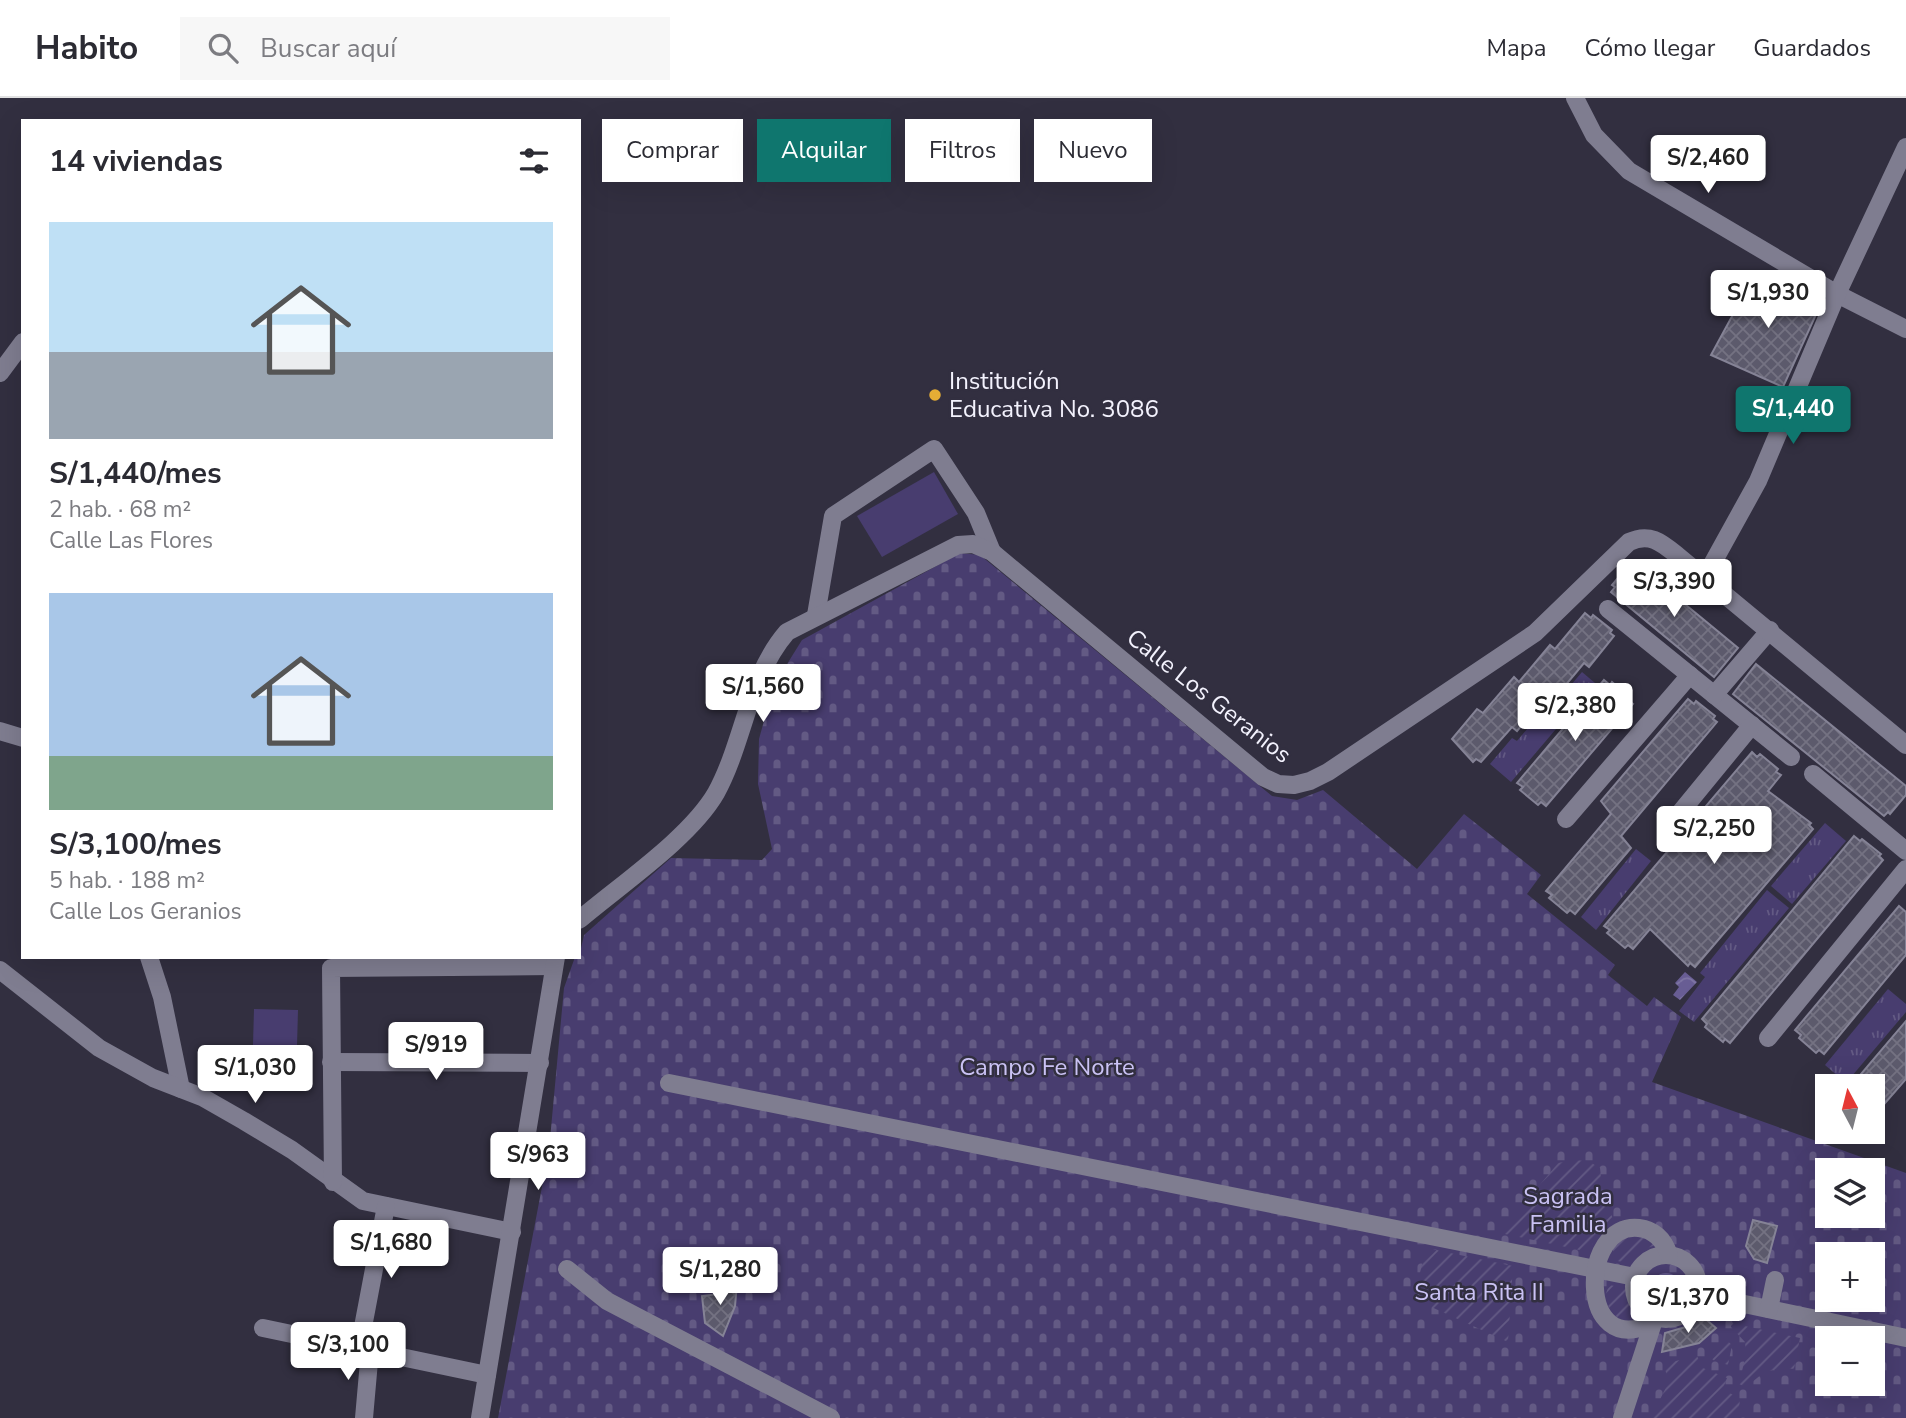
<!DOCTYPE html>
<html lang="es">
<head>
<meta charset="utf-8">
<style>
  :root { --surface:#fff; --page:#f7f7f7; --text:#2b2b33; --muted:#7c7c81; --line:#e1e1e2; --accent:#0f766e }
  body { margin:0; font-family:"Nunito Sans",sans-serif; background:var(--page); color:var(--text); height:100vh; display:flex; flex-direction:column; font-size:26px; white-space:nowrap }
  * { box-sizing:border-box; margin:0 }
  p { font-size:23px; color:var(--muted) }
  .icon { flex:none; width:38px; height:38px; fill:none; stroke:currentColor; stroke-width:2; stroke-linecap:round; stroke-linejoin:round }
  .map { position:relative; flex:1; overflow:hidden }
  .details { position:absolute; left:21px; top:21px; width:560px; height:840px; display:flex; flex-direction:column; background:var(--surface); border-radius:0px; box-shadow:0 7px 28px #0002 }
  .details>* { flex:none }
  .hud { position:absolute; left:602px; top:21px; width:665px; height:63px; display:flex; gap:14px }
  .needle { width:46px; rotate:353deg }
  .controls { position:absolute; left:1815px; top:976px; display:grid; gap:14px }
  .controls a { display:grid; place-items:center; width:70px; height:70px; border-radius:0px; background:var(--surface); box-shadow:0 7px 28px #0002; font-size:35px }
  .price { position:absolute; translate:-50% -60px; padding:0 16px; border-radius:7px; background:#fff; color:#222; font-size:23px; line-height:46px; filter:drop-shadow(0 2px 4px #0008) }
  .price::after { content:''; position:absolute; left:50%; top:42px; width:21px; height:16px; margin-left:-10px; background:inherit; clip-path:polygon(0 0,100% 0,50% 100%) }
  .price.current { background:var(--accent); color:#fff }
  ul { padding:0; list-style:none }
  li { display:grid; align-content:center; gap:14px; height:371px; padding:0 28px }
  li span { display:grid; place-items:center; height:217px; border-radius:0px; color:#555 }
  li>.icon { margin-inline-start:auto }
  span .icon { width:126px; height:126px; fill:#fffc; stroke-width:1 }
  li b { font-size:30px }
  h2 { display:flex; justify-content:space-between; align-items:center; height:84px; padding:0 28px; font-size:30px }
  .tag { padding:0 24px; border-radius:0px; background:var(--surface); box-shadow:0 7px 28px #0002; font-size:24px; line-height:63px }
  .tag.current { background:var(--accent); color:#fff }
  header { display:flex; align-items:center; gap:42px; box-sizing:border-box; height:98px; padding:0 35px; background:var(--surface); border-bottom:2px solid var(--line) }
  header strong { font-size:33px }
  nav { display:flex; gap:38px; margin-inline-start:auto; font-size:24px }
  .search { width:490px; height:63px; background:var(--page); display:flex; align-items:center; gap:18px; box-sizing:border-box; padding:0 24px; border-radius:0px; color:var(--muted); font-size:26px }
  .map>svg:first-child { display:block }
</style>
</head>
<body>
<header>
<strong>Habito</strong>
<div class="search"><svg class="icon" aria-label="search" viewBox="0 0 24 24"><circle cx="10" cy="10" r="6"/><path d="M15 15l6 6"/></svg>Buscar aquí</div>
<nav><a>Mapa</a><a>Cómo llegar</a><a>Guardados</a></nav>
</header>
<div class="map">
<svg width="1906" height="1320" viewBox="0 0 1906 1320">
  <defs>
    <pattern id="grass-tufts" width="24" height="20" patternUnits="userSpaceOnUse" patternTransform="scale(1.75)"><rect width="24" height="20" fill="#483d6f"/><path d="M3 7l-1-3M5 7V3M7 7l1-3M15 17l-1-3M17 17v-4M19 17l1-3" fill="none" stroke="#635a84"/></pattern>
    <pattern id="cemetery-stones" width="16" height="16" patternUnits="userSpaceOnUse" patternTransform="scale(1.75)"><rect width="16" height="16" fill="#483d6f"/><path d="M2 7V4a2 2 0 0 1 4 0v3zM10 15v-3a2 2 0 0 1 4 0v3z" fill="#635a84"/></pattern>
    <pattern id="garden-furrows" width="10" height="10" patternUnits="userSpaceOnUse" patternTransform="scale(1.75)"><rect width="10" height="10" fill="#483d6f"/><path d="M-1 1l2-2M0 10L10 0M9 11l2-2" fill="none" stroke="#635a84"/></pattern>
    <pattern id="water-waves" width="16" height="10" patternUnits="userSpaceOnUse" patternTransform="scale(1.75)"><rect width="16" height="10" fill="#685d94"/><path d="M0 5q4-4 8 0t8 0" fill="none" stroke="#7e75a4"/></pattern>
    <pattern id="building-cross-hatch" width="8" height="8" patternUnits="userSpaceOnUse" patternTransform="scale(1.75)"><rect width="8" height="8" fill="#5c5a6c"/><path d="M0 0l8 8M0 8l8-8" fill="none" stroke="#747282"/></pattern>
  </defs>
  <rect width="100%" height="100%" fill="#322f40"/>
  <!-- grass -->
  <g fill="url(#grass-tufts)">
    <path d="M 1582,574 L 1595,585 L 1511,684 L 1490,666 L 1512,640 L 1517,643 L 1549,605 L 1554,607 Z"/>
    <path d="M 1825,725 L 1846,743 L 1792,806 L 1771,788 Z"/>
    <path d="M 1636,751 L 1651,763 L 1596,832 L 1581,819 Z"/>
    <path d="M 1767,792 L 1789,810 L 1694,924 L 1679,913 L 1705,879 L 1700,875 Z"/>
    <path d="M 1888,891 L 1906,906 L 1906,914 L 1846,985 L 1825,967 Z"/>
  </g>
  <!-- cemetery -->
  <path fill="url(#cemetery-stones)" fill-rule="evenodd" d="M 960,455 L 980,457 L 1272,698 L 1297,702 L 1323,692 L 1417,771 L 1464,716 L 1541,777 L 1527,796 L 1615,867 L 1608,877 L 1647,908 L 1654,899 L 1681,919 L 1652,984 L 1906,1075 L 1906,1320 L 498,1320 L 549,1052 L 564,890 L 575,859 L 579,859 L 584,837 L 671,760 L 762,762 L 772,751 L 758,686 L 759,641 L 774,587 L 802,542 ZM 1827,1073 L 1872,1073 L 1872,1118 L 1827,1118 ZM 1827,1157 L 1872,1157 L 1872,1202 L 1827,1202 ZM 1827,1241 L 1872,1241 L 1872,1286 L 1827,1286 Z"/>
  <!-- park -->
  <g fill="#483d6f">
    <path d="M 934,374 L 958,416 L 882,459 L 857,418 Z"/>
    <path d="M 254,911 L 298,912 L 296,984 L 252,983 Z"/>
  </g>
  <!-- garden -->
  <g fill="url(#garden-furrows)">
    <path d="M 1573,1062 L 1588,1063 L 1600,1070 L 1603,1098 L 1614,1123 L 1598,1134 L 1589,1154 L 1500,1135 L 1558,1065 Z"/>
    <path d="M 1628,1136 L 1647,1138 L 1656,1147 L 1644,1151 L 1631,1166 L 1613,1162 L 1613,1148 Z"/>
    <path d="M 1426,1150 L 1513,1168 L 1508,1244 L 1427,1207 L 1416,1191 Z"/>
    <path d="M 1609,1187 L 1626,1190 L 1628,1205 L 1641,1219 L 1621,1222 L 1613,1216 L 1604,1201 Z"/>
    <path d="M 1731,1225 L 1800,1240 L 1794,1271 C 1775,1268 1759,1274 1748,1290 L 1739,1286 L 1746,1256 L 1745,1244 L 1731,1229 Z"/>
    <path d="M 1723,1239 L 1732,1247 L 1728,1267 L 1713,1262 L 1709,1257 Z"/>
    <path d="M 1697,1258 L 1703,1270 L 1727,1280 L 1723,1291 L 1740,1301 L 1738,1320 L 1651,1320 L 1669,1283 L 1663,1266 Z"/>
  </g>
  <!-- water -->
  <g fill="url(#water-waves)">
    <path d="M 1685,874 L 1697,884 L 1680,902 L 1673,897 L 1679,889 L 1675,885 Z"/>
    <circle cx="1666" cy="1189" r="14"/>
  </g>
  <!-- building -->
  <g fill="url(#building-cross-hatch)" stroke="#858396" stroke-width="2">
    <path d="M 1755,176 L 1823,201 L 1783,289 L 1711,257 Z"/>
    <path d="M 1635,465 L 1738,550 L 1714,579 L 1611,494 L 1615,489 L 1612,487 L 1627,469 L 1630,471 Z"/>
    <path d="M 1585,515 L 1591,520 L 1593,517 L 1612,532 L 1610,535 L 1614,538 L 1589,569 L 1584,565 L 1554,601 L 1548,597 L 1517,633 L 1512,629 L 1481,664 L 1476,661 L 1473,664 L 1452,641 L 1477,611 L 1483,615 L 1514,579 L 1519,584 L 1550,547 L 1555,551 Z"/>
    <path d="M 1756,566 L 1906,688 L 1906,697 L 1890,716 L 1888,714 L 1884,718 L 1733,596 Z"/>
    <path d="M 1604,582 L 1610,587 L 1612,584 L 1630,600 L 1628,602 L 1633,606 L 1546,708 L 1541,704 L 1538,707 L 1520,692 L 1523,689 L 1517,685 Z"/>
    <path d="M 1688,601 L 1694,606 L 1696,603 L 1715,618 L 1713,621 L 1717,624 L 1621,738 L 1631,750 L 1575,816 L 1570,812 L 1567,815 L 1549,800 L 1552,797 L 1546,793 L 1611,716 L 1601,703 Z"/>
    <path d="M 1752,654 L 1757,659 L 1760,656 L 1778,671 L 1776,674 L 1781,677 L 1768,693 L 1811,725 L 1809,727 L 1813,731 L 1695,869 L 1690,865 L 1688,868 L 1650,831 L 1633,851 L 1628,847 L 1625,850 L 1607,835 L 1610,832 L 1604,828 Z"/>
    <path d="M 1854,738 L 1860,743 L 1862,741 L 1881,756 L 1879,758 L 1883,762 L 1730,945 L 1725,941 L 1723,944 L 1705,929 L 1707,926 L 1702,921 Z"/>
    <path d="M 1899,808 L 1906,814 L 1906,857 L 1824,956 L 1819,952 L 1816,955 L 1799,940 L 1801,937 L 1795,932 Z"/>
    <path d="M 1906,923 L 1906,981 L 1872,1020 L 1872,989 L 1850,989 Z"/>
    <path d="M 1753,1122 L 1777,1128 L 1767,1165 L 1754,1161 L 1746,1148 Z"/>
    <path d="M 721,1181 L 737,1186 L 735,1208 L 723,1238 L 705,1225 L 702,1198 L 718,1196 Z"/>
    <path d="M 1701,1217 L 1716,1230 L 1699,1245 L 1662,1254 L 1665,1235 L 1689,1228 Z"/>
  </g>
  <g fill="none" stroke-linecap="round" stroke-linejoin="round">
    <!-- minor -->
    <g stroke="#7f7d90" stroke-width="18">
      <path d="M 1575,0 L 1594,37 L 1629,73 L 1837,196 L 1906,231"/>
      <path d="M 0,275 L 23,244"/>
      <path d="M 1705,479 L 1758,383 L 1837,196 L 1906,49"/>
      <path d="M 1608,511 L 1791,659"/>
      <path d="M 816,517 L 833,418 L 934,351 L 976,415 L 992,454"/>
      <path d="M 1714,597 L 1770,532"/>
      <path d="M 0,633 L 23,640"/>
      <path d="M 1813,676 L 1906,753"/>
      <path d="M 1566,721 L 1690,577"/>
      <path d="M 1670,727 L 1752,627"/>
      <path d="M 579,822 C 620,787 690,740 716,695 C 744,644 748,579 787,534 L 958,447 L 973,446 L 992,454 L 1263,679 L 1278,686 L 1294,687 L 1310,683 L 1328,674 L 1535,535 L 1629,444 C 1650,434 1662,445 1678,458 L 1906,647"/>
      <path d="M 149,859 L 162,899 L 181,991"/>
      <path d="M 0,872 L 99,950 L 153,980 L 202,999 L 244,1023 L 292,1052 L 363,1103 L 512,1134"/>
      <path d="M 1768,940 L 1906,771"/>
      <path d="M 331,964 L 540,965"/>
      <path d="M 669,985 L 1635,1179"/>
      <path d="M 333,1084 L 331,870 L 554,868"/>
      <circle cx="1666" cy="1189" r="32"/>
      <path d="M 567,1171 L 607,1203 L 831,1320"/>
      <path d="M 1697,1196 L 1906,1240"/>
      <path d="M 1769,1211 L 1775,1182"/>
      <path d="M 1655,1219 L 1652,1225 C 1577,1263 1579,1123 1639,1130 C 1655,1132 1664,1142 1669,1157"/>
      <path d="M 263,1230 L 487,1277"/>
      <path d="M 359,1250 L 386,1108"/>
      <path d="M 364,1320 L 370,1252"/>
      <path d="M 480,1320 L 556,859"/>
      <path d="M 1622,1320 L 1655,1219"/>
    </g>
  </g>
  <!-- markers -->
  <circle fill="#e5ad35" stroke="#322f40" stroke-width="2.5" cx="935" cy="297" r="7"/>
  <g text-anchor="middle" stroke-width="5" stroke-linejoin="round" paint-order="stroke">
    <!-- poi labels -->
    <g font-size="24" fill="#f3f2fd" stroke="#322f40" text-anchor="start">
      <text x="949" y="291">Institución<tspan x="949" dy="28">Educativa No. 3086</tspan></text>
    </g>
    <!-- street labels -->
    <g font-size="24" fill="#f3f2fd" stroke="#322f40">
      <text transform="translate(1209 598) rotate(38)" y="8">Calle Los Geranios</text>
    </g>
    <!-- park labels -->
    <g font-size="24" fill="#cac2f4" stroke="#322f40">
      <text x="1047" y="977">Campo Fe Norte</text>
      <text x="1568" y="1106">Sagrada<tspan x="1568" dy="28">Familia</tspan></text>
      <text x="1479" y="1202">Santa Rita II</text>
    </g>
  </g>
</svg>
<div class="controls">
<a><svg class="needle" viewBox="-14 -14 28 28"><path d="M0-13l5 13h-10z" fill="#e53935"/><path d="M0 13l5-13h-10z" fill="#7c7c81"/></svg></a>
<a><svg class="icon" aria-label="layers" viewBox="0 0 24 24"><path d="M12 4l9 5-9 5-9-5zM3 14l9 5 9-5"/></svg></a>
<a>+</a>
<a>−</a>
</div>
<b class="price" style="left:1708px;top:97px">S/2,460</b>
<b class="price" style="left:1768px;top:232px">S/1,930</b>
<b class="price current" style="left:1793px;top:348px">S/1,440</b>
<b class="price" style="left:1674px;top:521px">S/3,390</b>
<b class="price" style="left:763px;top:626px">S/1,560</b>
<b class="price" style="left:1575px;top:645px">S/2,380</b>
<b class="price" style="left:1714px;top:768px">S/2,250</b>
<b class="price" style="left:436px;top:984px">S/919</b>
<b class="price" style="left:255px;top:1007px">S/1,030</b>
<b class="price" style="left:538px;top:1094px">S/963</b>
<b class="price" style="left:391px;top:1182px">S/1,680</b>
<b class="price" style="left:720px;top:1209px">S/1,280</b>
<b class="price" style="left:1688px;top:1237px">S/1,370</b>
<b class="price" style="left:348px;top:1284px">S/3,100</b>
<div class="hud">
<a class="tag">Comprar</a>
<a class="tag current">Alquilar</a>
<a class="tag">Filtros</a>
<a class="tag">Nuevo</a>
</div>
<section class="details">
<h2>14 viviendas<svg class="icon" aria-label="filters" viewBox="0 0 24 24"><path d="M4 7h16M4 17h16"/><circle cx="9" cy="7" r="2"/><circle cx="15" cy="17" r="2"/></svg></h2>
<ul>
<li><span style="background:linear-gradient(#bfe0f5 60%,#9aa5b1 0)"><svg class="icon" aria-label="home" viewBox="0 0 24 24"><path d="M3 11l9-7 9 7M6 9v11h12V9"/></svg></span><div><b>S/1,440/mes</b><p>2 hab. · 68 m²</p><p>Calle Las Flores</p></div></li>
<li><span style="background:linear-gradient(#a9c7e8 75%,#7fa58c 0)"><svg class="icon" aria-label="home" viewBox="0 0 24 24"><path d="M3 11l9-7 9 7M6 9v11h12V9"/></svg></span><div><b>S/3,100/mes</b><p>5 hab. · 188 m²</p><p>Calle Los Geranios</p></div></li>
</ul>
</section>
</div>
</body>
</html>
